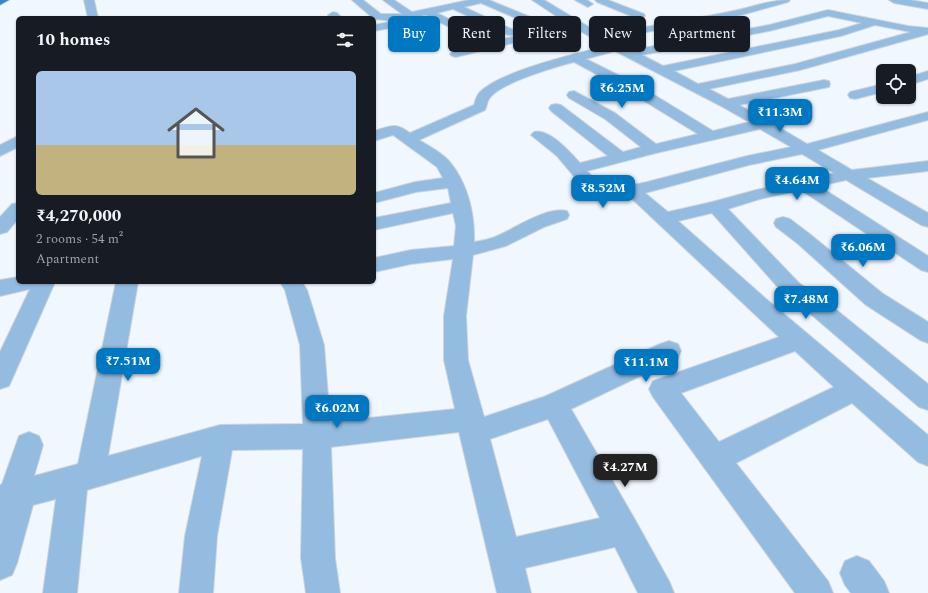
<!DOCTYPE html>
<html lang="en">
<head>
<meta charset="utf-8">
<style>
  :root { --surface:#171b24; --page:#242831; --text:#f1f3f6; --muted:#9ea1a6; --line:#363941; --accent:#0078c1 }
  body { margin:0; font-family:Spectral,serif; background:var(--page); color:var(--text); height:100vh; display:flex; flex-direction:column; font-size:15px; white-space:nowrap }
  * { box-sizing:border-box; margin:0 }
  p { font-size:13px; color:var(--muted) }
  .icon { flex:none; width:22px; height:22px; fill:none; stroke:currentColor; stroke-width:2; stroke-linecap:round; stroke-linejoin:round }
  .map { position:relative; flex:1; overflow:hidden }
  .details { position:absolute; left:16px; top:16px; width:360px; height:268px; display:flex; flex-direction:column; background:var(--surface); border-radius:6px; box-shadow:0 1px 3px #0004 }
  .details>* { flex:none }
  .guide { position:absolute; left:388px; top:16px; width:380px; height:36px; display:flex; gap:8px }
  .controls { position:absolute; left:876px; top:64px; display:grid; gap:8px }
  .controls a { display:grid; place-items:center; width:40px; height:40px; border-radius:6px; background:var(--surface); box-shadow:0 1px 3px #0004; font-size:20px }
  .price { position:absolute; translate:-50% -34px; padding:0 9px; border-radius:8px; background:var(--accent); color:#fff; font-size:13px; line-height:26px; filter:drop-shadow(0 1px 2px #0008) }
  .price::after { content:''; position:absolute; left:50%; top:24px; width:12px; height:9px; margin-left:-6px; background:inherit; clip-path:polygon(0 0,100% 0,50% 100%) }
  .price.selected { background:#222; color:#fff }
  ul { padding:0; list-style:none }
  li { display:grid; align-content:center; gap:8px; height:212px; padding:0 20px }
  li+li { border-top:1px solid var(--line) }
  li span { display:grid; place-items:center; height:124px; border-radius:6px; color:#555 }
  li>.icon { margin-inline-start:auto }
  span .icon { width:72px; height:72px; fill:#fffc; stroke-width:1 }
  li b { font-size:17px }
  h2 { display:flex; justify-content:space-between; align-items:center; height:48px; padding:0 20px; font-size:17px }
  .tag { padding:0 14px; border-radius:6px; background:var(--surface); box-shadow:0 1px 3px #0004; font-size:14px; line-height:36px }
  .tag.selected { background:var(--accent); color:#fff }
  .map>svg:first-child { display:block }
</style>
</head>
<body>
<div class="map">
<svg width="928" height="593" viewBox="0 0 928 593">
  <rect width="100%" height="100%" fill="#f0f7fe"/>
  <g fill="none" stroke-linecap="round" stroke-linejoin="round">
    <defs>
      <g id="minor">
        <path d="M 84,0 L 94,0 L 98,18 L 88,18 Z"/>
        <path d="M 352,0 L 363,0 L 381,14 L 402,14 L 383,0 L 394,0 L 412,12 L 469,0 L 489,0 L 535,19 L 536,21 L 535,23 L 527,23 L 481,3 L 464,7 L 516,31 L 517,33 L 516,35 L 508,35 L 453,9 L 437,13 L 467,28 L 468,30 L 467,32 L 459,32 L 426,15 L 404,19 L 407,23 L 406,25 L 374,31 L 374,25 L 394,21 L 374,19 Z"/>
        <path d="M 532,0 L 544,0 L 604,36 C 647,25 690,20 733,11 C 753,7 768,0 790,0 L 788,2 L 734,17 L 641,33 L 613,41 L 632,50 L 769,25 L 828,10 L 908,26 L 928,28 L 928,34 L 925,35 L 800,70 L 709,89 L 728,99 L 824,80 L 829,81 L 830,84 L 829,87 L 739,105 L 764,119 L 792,113 L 797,114 L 799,117 L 797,120 L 775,125 L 807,144 L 928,112 L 928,120 L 818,150 L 852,170 L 928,161 L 928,171 L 867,178 L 928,213 L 928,227 L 921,225 L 846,180 L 819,186 L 928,256 L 928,272 L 921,270 L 801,190 L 760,199 L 728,209 L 799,283 L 829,304 L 928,384 L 928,410 L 919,407 L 813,316 L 783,293 L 712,213 L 678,221 L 765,298 L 928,435 L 928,466 L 918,462 L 852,403 L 736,463 L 828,581 L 833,593 L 795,593 L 653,397 L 649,389 L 653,381 L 779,337 L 629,196 C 614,200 601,202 588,193 L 557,156 L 531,135 L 534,132 C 549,128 570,152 580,163 L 608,156 L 551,111 L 549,108 L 551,105 L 556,104 L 561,105 L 623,152 L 641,147 L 605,119 L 569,98 L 567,95 L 569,92 L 574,91 L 615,113 L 656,144 L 698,134 L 628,91 L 574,62 C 555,67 499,83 489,99 C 487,102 487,106 485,110 L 419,140 C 429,146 442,153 449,161 C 468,183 475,215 474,242 C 480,241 486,240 492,238 C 512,231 545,206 567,211 L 569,215 L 567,219 L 544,227 L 506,246 L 473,255 L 466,316 L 468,360 L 484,417 L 546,396 L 660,344 L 669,341 L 678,344 L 681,351 L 678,358 L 571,409 L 634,518 L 669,581 L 674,593 L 638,593 L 615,547 L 525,568 L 531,593 L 497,593 L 459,432 L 331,447 L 335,558 L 340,593 L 306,593 L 301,558 L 303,449 L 232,450 L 217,536 L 213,593 L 179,593 L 185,536 L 202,456 L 87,490 L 77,593 L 43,593 L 56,499 L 33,505 L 17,563 L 12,575 L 0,580 L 0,485 L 2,484 L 19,436 L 29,432 L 39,436 L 43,445 L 34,476 L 78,464 L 116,282 L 138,282 L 108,456 L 220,425 L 303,424 L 300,345 L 285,290 L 280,282 L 302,282 L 307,290 L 324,345 L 330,422 L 455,409 L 444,360 L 444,316 L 453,259 L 411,264 L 374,272 L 374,258 L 411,250 L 454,246 L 456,226 L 453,213 L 374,230 L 374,218 L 451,203 L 448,188 L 416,192 L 374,203 L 374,193 L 415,182 L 443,178 L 437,167 L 393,135 L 374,141 L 374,131 C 391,126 395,122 410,133 L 474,105 C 475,101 476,97 479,93 C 500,71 575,54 606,46 L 575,28 L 456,57 L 452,56 L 450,54 L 452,52 L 567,23 ZM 828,16 L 862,23 L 839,30 L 663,66 L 642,55 L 769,31 ZM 875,25 L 911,32 L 795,64 L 698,84 L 674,71 L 841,36 ZM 615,51 L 721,106 L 749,122 L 713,131 L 638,85 L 586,59 ZM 760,129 L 791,147 L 747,156 L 647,182 L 610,190 L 600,185 L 587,171 L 656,153 ZM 802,154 L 834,173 L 756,190 L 712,202 L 668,212 L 645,193 L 749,165 ZM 795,351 L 834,387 L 719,442 L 681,393 ZM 548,419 L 600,518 L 516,537 L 490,439 Z"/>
        <path d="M 575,0 L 587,0 L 593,4 L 588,7 Z"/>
        <path d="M 595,0 L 608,0 L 644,14 L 645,16 L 640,19 L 636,18 L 597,2 Z"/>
        <path d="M 889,0 L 910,0 L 928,3 L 928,9 L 894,3 Z"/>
        <path d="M 333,12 L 337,13 L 342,18 L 331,18 L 328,15 Z"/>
        <path d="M 928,71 L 928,79 L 909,85 L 909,77 Z"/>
        <path d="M 883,84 L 883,92 L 855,99 L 850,98 L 848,95 L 850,92 Z"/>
        <path d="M 18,136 L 18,147 L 0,156 L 0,145 Z"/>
        <path d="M 18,203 L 18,219 L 7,232 L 0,234 L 0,217 L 12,204 Z"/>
        <path d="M 783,217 L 790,219 L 811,235 L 882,293 L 928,322 L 928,343 L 920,340 L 866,305 L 797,243 L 776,227 L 774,223 L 776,219 Z"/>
        <path d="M 18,277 L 18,282 L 55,282 L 9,386 L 0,389 L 0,352 L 30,289 L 0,296 L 0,280 Z"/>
        <path d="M 857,556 L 869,561 L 884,581 L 889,593 L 851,593 L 845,585 L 840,573 L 845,561 Z"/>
      </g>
      <path id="major" d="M 0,0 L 9,0 L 0,5 Z"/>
    </defs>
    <!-- minor casing -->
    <use href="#minor" stroke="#ced4db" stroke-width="2"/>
    <!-- major casing -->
    <use href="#major" stroke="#ced4db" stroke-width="2"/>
    <!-- minor -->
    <use href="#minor" fill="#94bce0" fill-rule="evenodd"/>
    <!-- major -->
    <use href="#major" fill="#3687c9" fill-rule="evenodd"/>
  </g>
</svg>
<div class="controls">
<a><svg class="icon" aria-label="locate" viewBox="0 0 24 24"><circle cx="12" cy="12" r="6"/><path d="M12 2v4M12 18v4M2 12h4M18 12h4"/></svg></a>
</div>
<b class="price" style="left:622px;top:109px">₹6.25M</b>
<b class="price" style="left:780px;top:133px">₹11.3M</b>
<b class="price" style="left:797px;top:201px">₹4.64M</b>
<b class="price" style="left:603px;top:209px">₹8.52M</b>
<b class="price" style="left:863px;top:268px">₹6.06M</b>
<b class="price" style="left:806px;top:320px">₹7.48M</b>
<b class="price" style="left:128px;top:382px">₹7.51M</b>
<b class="price" style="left:646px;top:383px">₹11.1M</b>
<b class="price" style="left:337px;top:429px">₹6.02M</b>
<b class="price selected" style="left:625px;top:488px">₹4.27M</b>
<div class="guide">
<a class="tag selected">Buy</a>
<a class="tag">Rent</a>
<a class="tag">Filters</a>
<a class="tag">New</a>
<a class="tag">Apartment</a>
</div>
<section class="details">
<h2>10 homes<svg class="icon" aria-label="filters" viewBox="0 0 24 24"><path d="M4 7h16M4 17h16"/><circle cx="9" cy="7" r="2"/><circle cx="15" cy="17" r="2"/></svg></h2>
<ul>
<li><span style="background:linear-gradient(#a9c7e8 60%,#c2b280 0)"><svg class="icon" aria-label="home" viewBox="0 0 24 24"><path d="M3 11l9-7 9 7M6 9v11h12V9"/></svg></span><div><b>₹4,270,000</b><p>2 rooms · 54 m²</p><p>Apartment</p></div></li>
</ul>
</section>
</div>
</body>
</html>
